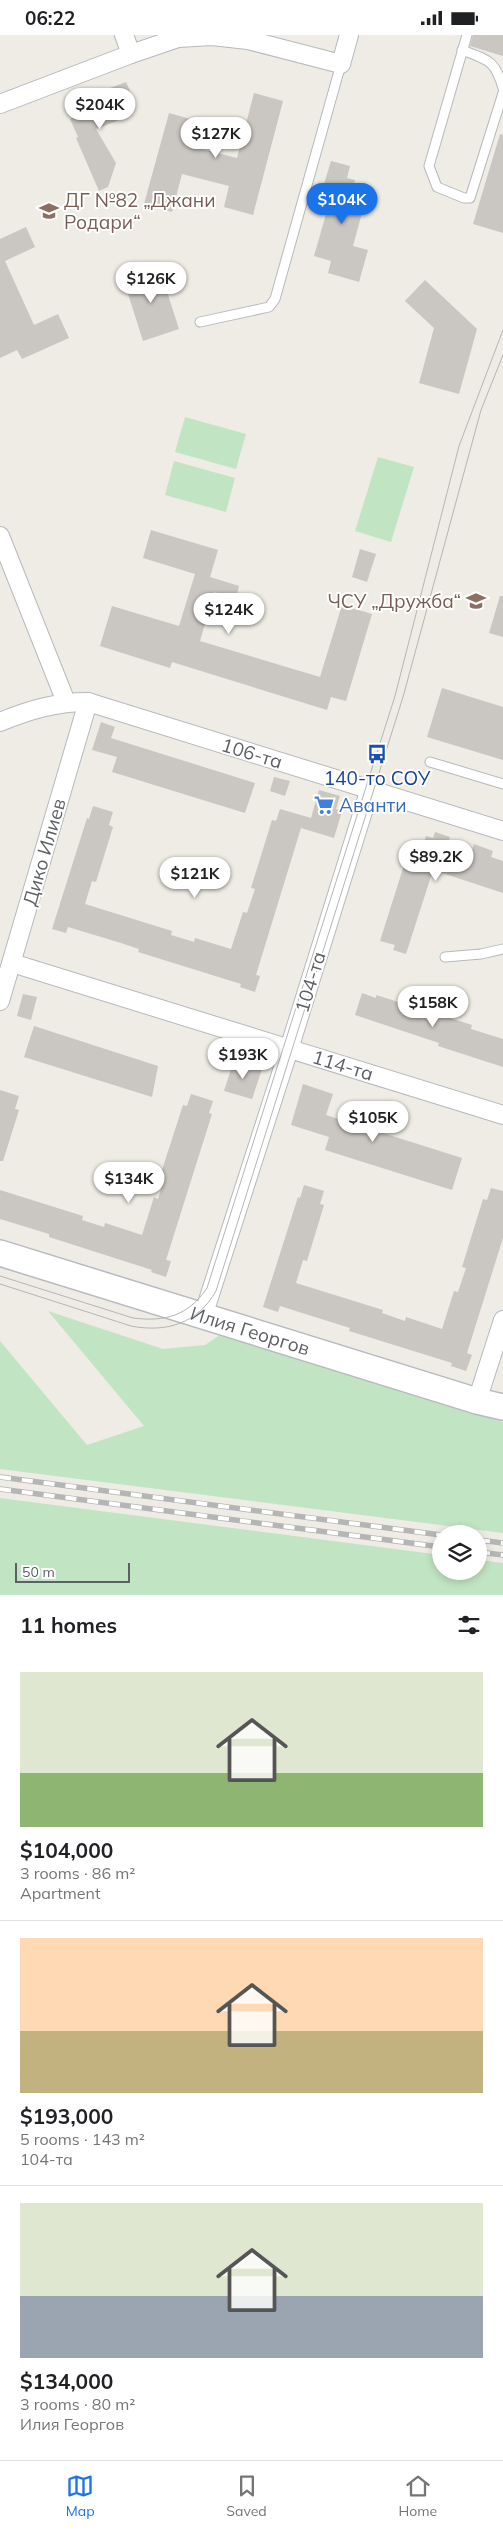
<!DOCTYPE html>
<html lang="en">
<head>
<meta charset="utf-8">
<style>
  :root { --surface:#fff; --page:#f2f2f2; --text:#202124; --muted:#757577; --line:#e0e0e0; --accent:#1a73e8 }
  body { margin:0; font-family:Mulish,sans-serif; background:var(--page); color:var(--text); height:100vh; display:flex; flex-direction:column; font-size:19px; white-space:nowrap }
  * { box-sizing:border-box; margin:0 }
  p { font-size:16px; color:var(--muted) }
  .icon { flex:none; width:28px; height:28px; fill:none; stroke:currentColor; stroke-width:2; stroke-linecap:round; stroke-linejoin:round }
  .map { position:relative; height:1560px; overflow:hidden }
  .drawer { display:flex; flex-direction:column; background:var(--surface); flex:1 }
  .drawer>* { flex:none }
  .controls { position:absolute; left:432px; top:1490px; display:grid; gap:10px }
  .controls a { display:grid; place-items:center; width:55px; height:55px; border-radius:50%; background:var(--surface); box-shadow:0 2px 8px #0003; font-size:25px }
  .scale { position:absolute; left:15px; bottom:12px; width:115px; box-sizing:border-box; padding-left:5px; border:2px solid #5c5f64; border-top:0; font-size:14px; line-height:18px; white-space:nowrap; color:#5c5f64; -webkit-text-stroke:4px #fff; paint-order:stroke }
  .price { position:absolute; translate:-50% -42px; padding:0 11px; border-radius:18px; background:#fff; color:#222; font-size:16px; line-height:32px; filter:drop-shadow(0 1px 2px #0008) }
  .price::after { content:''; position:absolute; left:50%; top:30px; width:15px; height:11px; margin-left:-8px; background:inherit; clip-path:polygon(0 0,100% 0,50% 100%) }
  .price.selected { background:var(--accent); color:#fff }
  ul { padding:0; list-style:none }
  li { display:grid; align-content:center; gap:10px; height:265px; padding:0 20px }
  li+li { border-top:1px solid var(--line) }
  li span { display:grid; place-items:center; height:155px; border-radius:0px; color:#555 }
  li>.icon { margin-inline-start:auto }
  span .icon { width:90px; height:90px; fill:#fffc; stroke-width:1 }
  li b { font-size:21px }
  h2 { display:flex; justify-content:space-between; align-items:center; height:60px; padding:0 20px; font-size:21px }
  .status { display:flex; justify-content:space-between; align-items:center; height:35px; padding:0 25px; background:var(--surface); direction:ltr }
  .status svg { height:14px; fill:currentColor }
  .tab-bar { display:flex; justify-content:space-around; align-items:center; height:70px; border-top:1px solid var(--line); background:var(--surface); font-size:14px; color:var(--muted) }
  .tab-bar a { display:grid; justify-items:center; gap:2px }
  .tab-bar .selected { color:var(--accent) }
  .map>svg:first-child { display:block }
</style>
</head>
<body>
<div class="status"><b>06:22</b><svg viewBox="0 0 49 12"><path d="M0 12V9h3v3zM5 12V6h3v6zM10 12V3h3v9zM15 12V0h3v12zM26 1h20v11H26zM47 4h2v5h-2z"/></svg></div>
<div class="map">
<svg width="503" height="1560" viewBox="0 0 503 1560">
  <rect width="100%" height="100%" fill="#eeece4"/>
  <!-- green -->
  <g fill="#c1e5c2">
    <path d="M 185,382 L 246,399 L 236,434 L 175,417 Z"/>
    <path d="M 378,422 L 414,432 L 391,507 L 355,496 Z"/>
    <path d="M 174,426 L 235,443 L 226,477 L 165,460 Z"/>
    <path d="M 48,1276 L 163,1314 L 205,1310 L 223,1298 L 503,1387 L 503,1498 L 0,1434 L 0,1306 L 87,1410 L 144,1391 Z"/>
    <path d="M 0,1463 L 441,1520 L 441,1536 L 479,1536 L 479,1525 L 503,1528 L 503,1560 L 0,1560 Z"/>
  </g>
  <!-- building -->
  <g fill="#cac6c1">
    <path d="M 473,0 L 503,0 L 503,21 L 470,11 Z"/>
    <path d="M 126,47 L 132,60 L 117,86 L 96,94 L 116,128 L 108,152 L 99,156 L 76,103 L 78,102 L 70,84 L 74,82 L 71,75 L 94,65 L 92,60 Z"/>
    <path d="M 254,58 L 283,66 L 253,180 L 224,172 L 229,151 L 182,139 L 172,177 L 144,169 L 169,78 L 197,86 L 190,111 L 237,123 Z"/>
    <path d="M 500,99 L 503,100 L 503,198 L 473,189 Z"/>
    <path d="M 331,126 L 350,131 L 347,143 L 355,145 L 351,159 L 366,163 L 353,211 L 368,215 L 359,247 L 328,238 L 331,226 L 314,221 L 331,162 L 321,159 Z"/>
    <path d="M 26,192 L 35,212 L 5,226 L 34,290 L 58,279 L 69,303 L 22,324 L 17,315 L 0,323 L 0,204 Z"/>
    <path d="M 159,232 L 179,294 L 143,306 L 123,243 Z"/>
    <path d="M 425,245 L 477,294 L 459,359 L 419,348 L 434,293 L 405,266 Z"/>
    <path d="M 151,495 L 218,515 L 210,542 L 239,551 L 236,563 L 214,557 L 200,606 L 320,642 L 342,570 L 372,579 L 346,666 L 331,662 L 327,675 L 172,627 L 170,633 L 100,611 L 112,571 L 179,591 L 195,539 L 143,523 Z"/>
    <path d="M 360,514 L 376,519 L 367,547 L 352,542 Z"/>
    <path d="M 500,561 L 503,561 L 503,602 L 489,598 Z"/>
    <path d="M 442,653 L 503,672 L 503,725 L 427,702 Z"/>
    <path d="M 101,687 L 115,692 L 111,703 L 255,748 L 245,778 L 112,737 L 117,722 L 92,715 Z"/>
    <path d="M 274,742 L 290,746 L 285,761 L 270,756 Z"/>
    <path d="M 319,755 L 340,761 L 336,774 L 342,776 L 334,803 L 301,793 L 256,940 L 260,941 L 255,957 L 240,952 L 241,949 L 138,917 L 139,914 L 121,908 L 68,892 L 66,898 L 52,894 L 87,783 L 89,784 L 93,771 L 113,777 L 109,790 L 113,792 L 96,847 L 92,846 L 85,869 L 172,896 L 171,900 L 194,907 L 195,903 L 231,914 L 243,877 L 247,878 L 255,854 L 251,853 L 272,785 L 276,786 L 280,774 L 311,783 Z"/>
    <path d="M 435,797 L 450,802 L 448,808 L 472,816 L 474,809 L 493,816 L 491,822 L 503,826 L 503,858 L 433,835 L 406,919 L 393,915 L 395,910 L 380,906 L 405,827 L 410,828 L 416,811 L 422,813 L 426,801 L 433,803 Z"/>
    <path d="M 362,958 L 376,963 L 376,960 L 472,990 L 471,994 L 503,1004 L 503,1032 L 438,1011 L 439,1008 L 355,980 Z"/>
    <path d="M 23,959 L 37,962 L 31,985 L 17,981 Z"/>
    <path d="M 34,991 L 158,1031 L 152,1062 L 24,1022 Z"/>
    <path d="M 234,1025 L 262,1034 L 252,1064 L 224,1056 Z"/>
    <path d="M 303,1049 L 333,1059 L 326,1080 L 462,1123 L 452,1155 L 325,1115 L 329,1102 L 291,1090 Z"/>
    <path d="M 0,1055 L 19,1061 L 15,1074 L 19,1075 L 3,1126 L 0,1126 Z"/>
    <path d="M 191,1059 L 213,1066 L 209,1078 L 212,1079 L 166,1225 L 171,1226 L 166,1242 L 151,1237 L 152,1235 L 49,1202 L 49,1199 L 0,1184 L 0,1155 L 83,1181 L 82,1185 L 104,1192 L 105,1188 L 142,1200 L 154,1162 L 158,1164 L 165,1140 L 161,1138 L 183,1070 L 187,1071 Z"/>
    <path d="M 304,1150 L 324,1156 L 320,1169 L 324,1170 L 307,1226 L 303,1225 L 296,1248 L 383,1275 L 382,1278 L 405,1286 L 406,1282 L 442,1294 L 454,1256 L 458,1257 L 466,1233 L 462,1232 L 483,1164 L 487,1165 L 491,1153 L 503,1156 L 503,1203 L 467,1318 L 472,1320 L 466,1336 L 451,1331 L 452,1328 L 349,1296 L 350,1293 L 280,1271 L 278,1277 L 263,1272 L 298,1162 L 300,1163 Z"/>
  </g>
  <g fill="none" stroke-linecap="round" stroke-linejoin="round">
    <defs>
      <g id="lane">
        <path d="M 467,0 L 429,131 L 437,152 L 464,163 L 470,163 L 503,58"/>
        <path d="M 462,15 C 488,25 495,25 503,53"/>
        <path d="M 200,287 L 269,272 L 275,264 L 341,29"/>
        <path d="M 430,727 L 503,749"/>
        <path d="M 445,922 L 481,919 L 503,914"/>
      </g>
      <g id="street">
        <path d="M 124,0 L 131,19"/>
        <path d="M 0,69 L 131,19 L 178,3 L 212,1 L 248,5 L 341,29 L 349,0"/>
        <path d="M 0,501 L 66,667"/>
        <path d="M 0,687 C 29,675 56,667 88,667 L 503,796"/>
        <path d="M 12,928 L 503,1080"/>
        <path d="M 0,966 L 88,667"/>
        <path d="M 203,1281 L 289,1014 L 370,754"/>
        <path d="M 477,1366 L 503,1285"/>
      </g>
      <g id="secondary">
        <path id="s1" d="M 0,1218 L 477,1366 L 503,1372"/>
      </g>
    </defs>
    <!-- lane casing -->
    <use href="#lane" stroke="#b6b9bd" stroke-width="11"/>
    <!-- street casing -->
    <use href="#street" stroke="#b6b9bd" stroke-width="20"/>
    <!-- secondary casing -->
    <use href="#secondary" stroke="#b7babf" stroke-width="28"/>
    <!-- lane -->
    <use href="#lane" stroke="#fff" stroke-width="9"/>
    <!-- street -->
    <use href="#street" stroke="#fff" stroke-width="18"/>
    <!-- secondary -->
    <use href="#secondary" stroke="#fff" stroke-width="25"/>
    <!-- tram -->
    <g stroke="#b4b5b5" stroke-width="1">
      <path d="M 0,1241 L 133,1283 C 165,1287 188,1281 207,1253 L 395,661 L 459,411 L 503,295"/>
      <path d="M 0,1249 L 131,1291 C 167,1298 198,1288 216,1256 L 403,662 L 481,375 L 503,320"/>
    </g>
    <defs>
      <g id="rail">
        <path d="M 0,1442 L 441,1500"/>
        <path d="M 0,1454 L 441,1512"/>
        <path d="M 479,1505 L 503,1508"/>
        <path d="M 479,1517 L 503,1520"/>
      </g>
    </defs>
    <!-- rail casing -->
    <use href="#rail" stroke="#b4b5b5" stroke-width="5.5"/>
    <!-- rail -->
    <use href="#rail" stroke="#fff" stroke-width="4" stroke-dasharray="11" stroke-linecap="butt"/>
  </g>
  <!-- icons -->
  <defs>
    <symbol id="school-bare" viewBox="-9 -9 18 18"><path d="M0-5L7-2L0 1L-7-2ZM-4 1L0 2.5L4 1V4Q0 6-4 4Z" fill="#8d6e63" stroke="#fff" stroke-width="2.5" paint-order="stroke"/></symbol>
    <symbol id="bus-bare" viewBox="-9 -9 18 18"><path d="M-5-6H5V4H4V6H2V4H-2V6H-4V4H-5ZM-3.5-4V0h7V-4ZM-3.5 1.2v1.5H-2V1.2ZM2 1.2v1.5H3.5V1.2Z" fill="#1a4fb4" stroke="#fff" stroke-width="2.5" paint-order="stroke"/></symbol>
    <symbol id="supermarket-bare" viewBox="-9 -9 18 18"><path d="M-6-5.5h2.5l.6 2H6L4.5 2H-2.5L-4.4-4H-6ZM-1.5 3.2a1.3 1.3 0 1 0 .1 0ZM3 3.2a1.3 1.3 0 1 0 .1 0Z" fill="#3f7fe0" stroke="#fff" stroke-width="2.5" paint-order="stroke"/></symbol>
  </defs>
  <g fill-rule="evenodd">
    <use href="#school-bare" x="35" y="162" width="28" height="28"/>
    <use href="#school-bare" x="462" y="552" width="28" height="28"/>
    <use href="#bus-bare" x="363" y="705" width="28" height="28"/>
    <use href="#supermarket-bare" x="310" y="756" width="28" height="28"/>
  </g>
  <g text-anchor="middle" stroke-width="4" stroke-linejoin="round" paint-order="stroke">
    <!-- education labels -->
    <g font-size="19" fill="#785e54" stroke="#fff" text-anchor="start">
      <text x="64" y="172">ДГ №82 „Джани<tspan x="64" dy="22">Родари“</tspan></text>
      <text x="461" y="573" text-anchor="end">ЧСУ „Дружба“</text>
    </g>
    <!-- street labels -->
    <g font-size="19" fill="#5c5f64" stroke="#fff">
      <text transform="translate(252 718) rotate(17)" y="7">106-та</text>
      <text transform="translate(44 817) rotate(-74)" y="7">Дико Илиев</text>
      <text transform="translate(310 947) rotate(-73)" y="7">104-та</text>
      <text transform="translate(343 1030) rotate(17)" y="7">114-та</text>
      <text dy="7" stroke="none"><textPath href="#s1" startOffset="262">Илия Георгов</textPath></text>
    </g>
    <!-- transit labels -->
    <g font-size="19" fill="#164399" stroke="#fff">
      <text x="377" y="750">140-то СОУ</text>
    </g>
    <!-- shop labels -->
    <g font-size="19" fill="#366cbe" stroke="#fff" text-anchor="start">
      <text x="339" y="777">Аванти</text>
    </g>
  </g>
</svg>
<div class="controls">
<a><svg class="icon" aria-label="layers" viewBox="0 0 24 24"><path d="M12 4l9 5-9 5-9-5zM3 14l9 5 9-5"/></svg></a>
</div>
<div class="scale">50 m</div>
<b class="price" style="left:100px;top:95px">$204K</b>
<b class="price" style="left:216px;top:124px">$127K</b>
<b class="price selected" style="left:342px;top:190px">$104K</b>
<b class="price" style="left:151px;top:269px">$126K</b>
<b class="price" style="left:229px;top:600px">$124K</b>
<b class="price" style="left:436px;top:847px">$89.2K</b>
<b class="price" style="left:195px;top:864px">$121K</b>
<b class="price" style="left:433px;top:993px">$158K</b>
<b class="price" style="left:243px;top:1045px">$193K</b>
<b class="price" style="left:373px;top:1108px">$105K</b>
<b class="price" style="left:129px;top:1169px">$134K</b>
</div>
<section class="drawer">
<h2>11 homes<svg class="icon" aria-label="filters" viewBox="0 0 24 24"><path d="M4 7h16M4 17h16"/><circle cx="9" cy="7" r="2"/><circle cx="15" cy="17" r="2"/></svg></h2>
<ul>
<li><span style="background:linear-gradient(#dfe7d0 65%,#8fb573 0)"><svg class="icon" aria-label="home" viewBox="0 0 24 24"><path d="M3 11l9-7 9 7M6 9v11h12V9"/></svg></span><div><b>$104,000</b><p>3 rooms · 86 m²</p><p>Apartment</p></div></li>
<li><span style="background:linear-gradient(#ffd9b3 60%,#c2b280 0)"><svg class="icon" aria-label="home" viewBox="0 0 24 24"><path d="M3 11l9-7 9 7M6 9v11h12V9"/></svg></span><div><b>$193,000</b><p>5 rooms · 143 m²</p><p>104-та</p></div></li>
<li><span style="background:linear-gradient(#dfe7d0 60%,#9aa5b1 0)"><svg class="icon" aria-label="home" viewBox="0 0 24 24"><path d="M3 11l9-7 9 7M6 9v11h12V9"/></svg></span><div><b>$134,000</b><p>3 rooms · 80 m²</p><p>Илия Георгов</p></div></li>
</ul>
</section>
<nav class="tab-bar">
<a class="selected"><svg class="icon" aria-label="map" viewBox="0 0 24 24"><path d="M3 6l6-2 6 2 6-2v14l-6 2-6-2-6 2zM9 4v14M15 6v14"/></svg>Map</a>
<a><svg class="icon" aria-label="saved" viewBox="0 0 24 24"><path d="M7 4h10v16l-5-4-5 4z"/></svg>Saved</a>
<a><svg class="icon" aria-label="home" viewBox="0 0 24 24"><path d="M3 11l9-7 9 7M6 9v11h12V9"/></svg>Home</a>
</nav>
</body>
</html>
